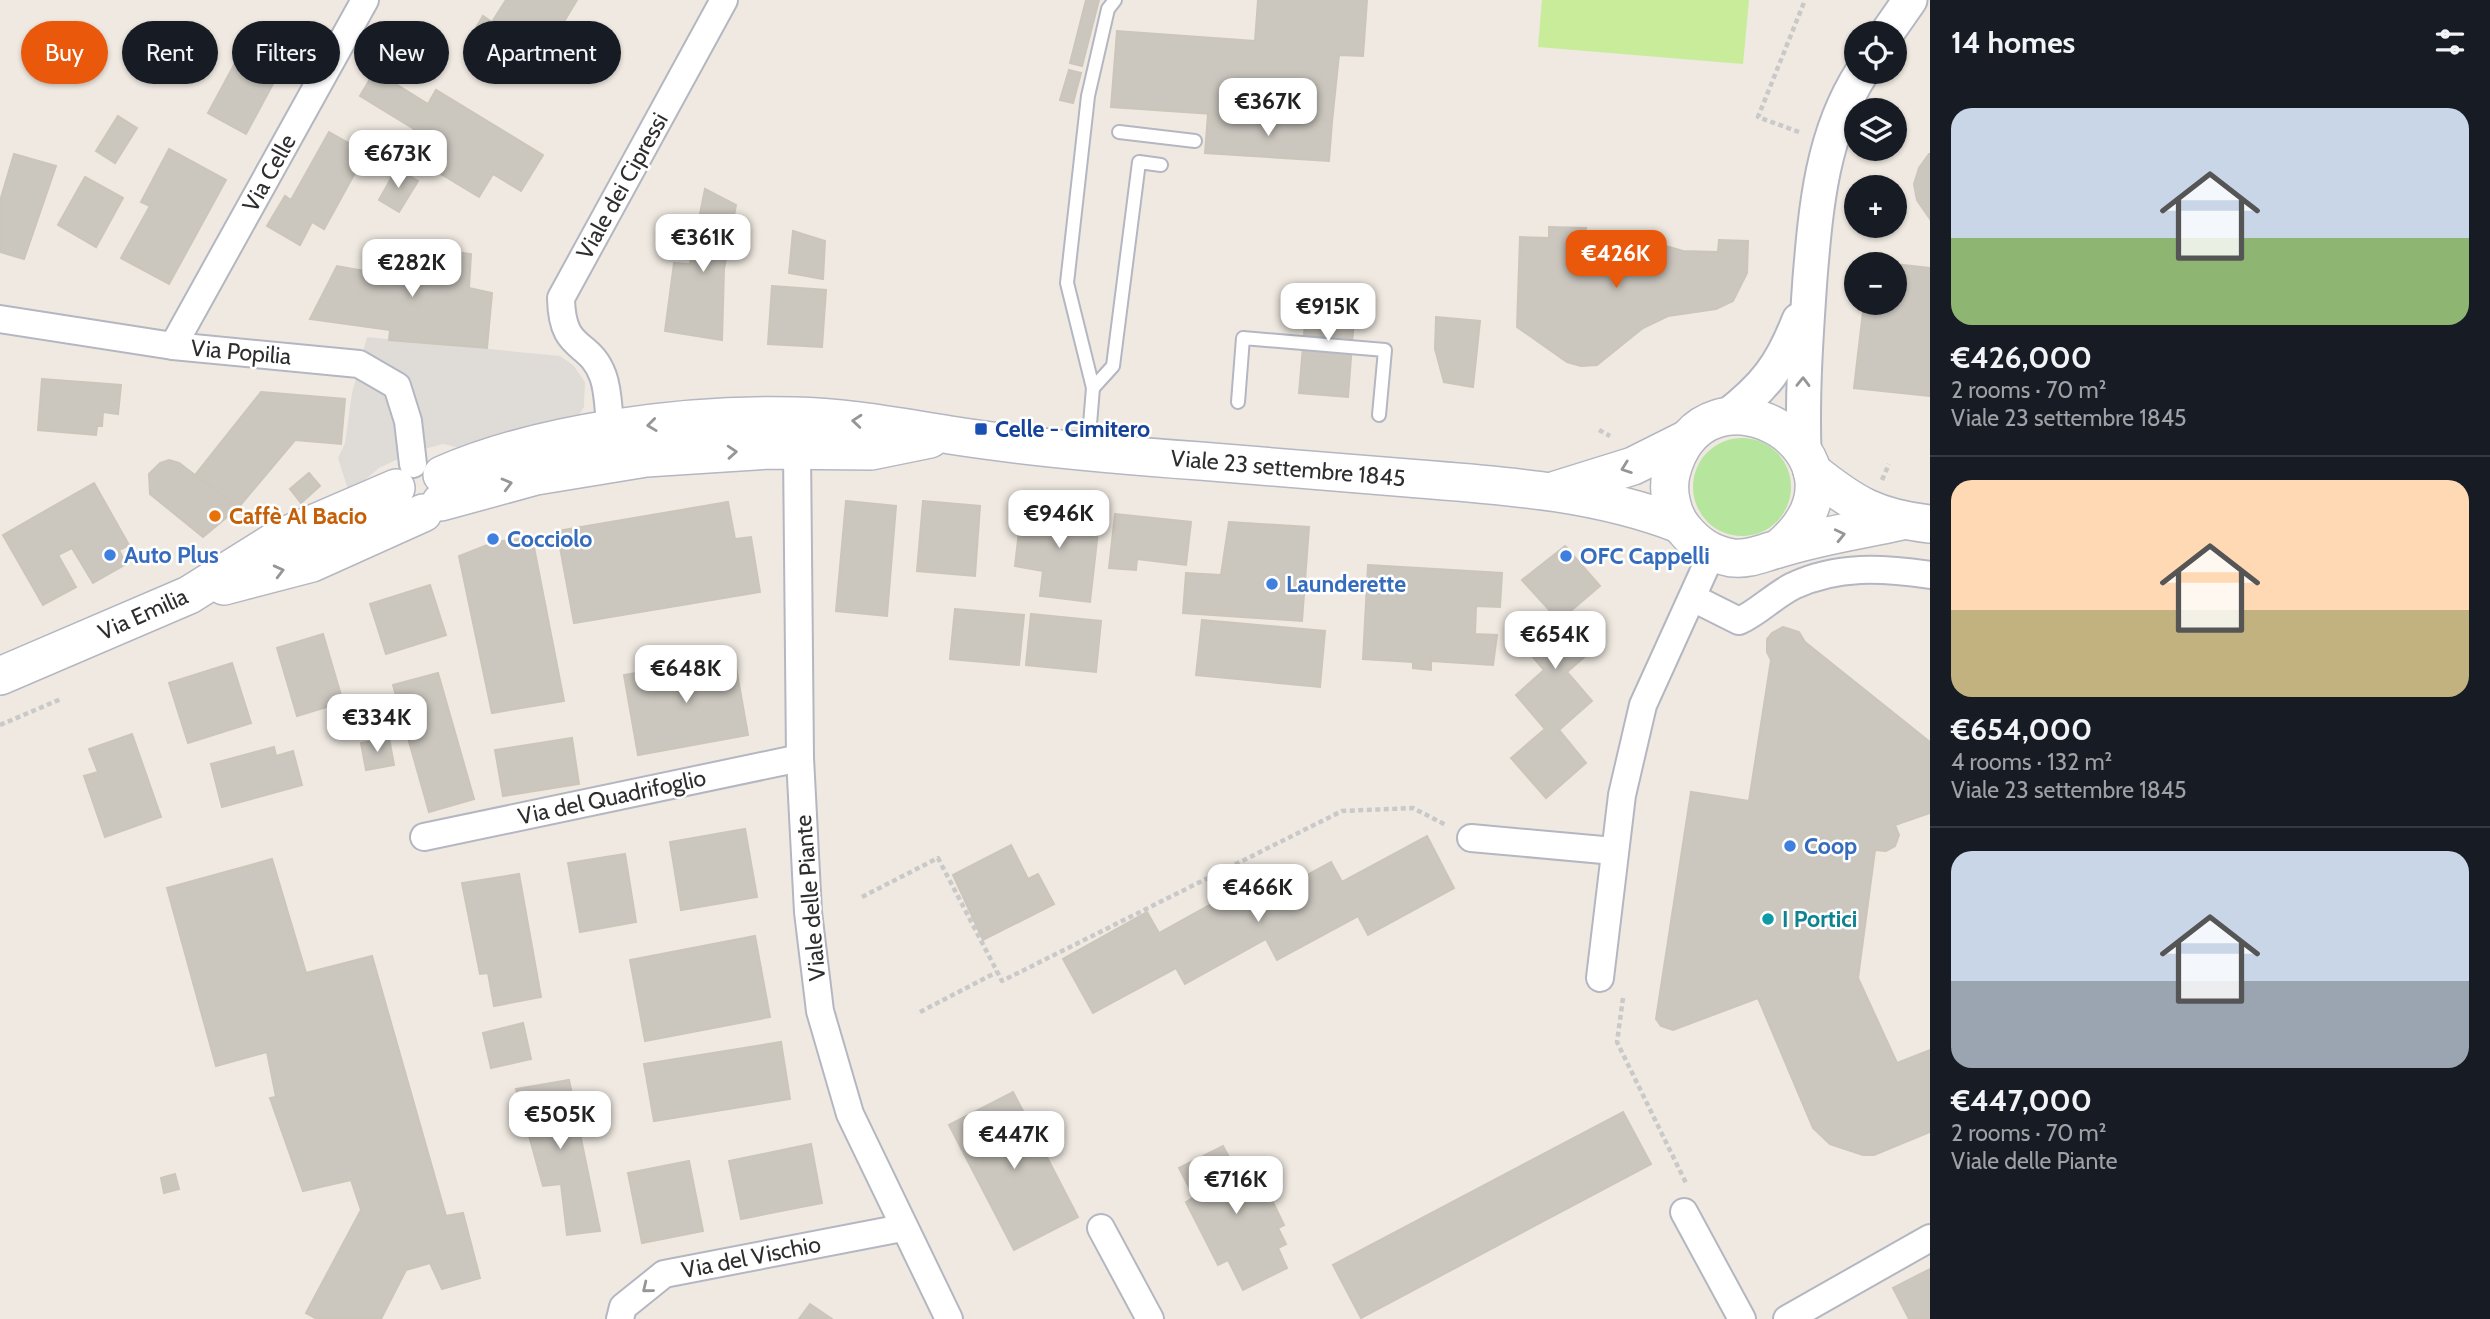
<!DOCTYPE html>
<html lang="en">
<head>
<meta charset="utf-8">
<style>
  :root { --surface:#171b24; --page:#242831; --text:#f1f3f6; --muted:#9ea1a6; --line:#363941; --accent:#ea580c }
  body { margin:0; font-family:Cabin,sans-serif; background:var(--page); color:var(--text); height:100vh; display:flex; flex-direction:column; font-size:26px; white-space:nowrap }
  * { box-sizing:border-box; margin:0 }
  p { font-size:23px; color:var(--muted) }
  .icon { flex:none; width:38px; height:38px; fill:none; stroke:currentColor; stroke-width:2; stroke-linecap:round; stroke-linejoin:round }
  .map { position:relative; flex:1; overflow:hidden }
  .panel { display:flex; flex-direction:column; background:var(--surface); width:560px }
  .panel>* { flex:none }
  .hud { position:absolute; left:21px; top:21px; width:665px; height:63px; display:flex; gap:14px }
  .fabs { position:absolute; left:1844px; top:21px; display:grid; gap:14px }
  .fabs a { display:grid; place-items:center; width:63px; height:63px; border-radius:50%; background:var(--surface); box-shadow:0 2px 5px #0004; font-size:35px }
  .price { position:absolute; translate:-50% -60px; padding:0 16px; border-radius:14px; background:#fff; color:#222; font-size:23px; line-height:46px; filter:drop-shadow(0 2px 4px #0008) }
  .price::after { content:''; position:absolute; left:50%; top:42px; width:21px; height:16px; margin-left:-10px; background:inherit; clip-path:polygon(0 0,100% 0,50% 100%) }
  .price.on { background:var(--accent); color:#fff }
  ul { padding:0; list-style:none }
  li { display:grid; align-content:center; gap:14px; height:371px; padding:0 21px }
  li+li { border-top:2px solid var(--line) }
  li span { display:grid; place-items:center; height:217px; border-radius:21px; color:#555 }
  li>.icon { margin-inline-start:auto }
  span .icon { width:126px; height:126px; fill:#fffc; stroke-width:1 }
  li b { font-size:30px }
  h2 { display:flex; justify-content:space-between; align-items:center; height:84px; padding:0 21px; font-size:30px }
  .pill { padding:0 24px; border-radius:32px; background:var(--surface); box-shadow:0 2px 5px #0004; font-size:24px; line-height:63px }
  .pill.on { background:var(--accent); color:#fff }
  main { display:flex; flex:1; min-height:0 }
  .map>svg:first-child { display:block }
</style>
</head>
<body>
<main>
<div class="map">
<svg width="1930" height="1319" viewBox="0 0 1930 1319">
  <rect width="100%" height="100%" fill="#efe9e1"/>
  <!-- green -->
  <circle fill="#b6e59e" cx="1742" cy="487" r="49"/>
  <!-- pitch -->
  <path fill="#c9ec9a" d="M 1542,0 L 1749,0 L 1743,64 L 1538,47 Z"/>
  <!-- plaza -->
  <path fill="#dfdcd8" d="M 367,337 L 560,356 L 573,365 L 585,382 L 584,407 L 576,420 L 464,449 L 443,444 L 413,452 L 379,468 L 349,493 L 338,458 L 345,443 L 352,393 Z"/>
  <!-- building -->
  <g fill="#cbc7bf" stroke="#cbc5ba" stroke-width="2">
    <path d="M 506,0 L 577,0 L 527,83 L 465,46 L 483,16 L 492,22 Z"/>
    <path d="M 1086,0 L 1099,0 L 1082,66 L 1070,63 Z"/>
    <path d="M 1258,0 L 1367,0 L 1363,56 L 1339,55 L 1332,122 L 1111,107 L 1117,31 L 1255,41 Z"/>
    <path d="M 235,63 L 273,84 L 246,134 L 208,113 Z"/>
    <path d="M 1069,70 L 1081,73 L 1073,103 L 1060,100 Z"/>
    <path d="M 375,71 L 428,104 L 436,90 L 543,155 L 521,191 L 493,174 L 479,197 L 426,165 L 433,153 L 408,138 L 414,129 L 360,96 Z"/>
    <path d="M 1208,114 L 1332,122 L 1329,161 L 1205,153 Z"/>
    <path d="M 118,116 L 137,128 L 115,163 L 96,151 Z"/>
    <path d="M 329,132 L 366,153 L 324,229 L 312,222 L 300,245 L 267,226 L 285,196 L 291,200 Z"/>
    <path d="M 169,149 L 226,180 L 169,284 L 121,258 L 150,206 L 141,202 Z"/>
    <path d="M 14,154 L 56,166 L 24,259 L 0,252 L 0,201 Z"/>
    <path d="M 1929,154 L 1930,154 L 1930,219 L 1917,200 L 1914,184 L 1919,168 Z"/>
    <path d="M 397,168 L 418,181 L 399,212 L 379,200 Z"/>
    <path d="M 85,177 L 123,198 L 96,247 L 58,225 Z"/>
    <path d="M 705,189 L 736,205 L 724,269 L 722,340 L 665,331 L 674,263 L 690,264 Z"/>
    <path d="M 1549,227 L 1586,228 L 1585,250 L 1645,240 L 1683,251 L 1718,252 L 1719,240 L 1748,241 L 1747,273 L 1733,301 L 1716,309 L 1668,316 L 1643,328 L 1597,365 L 1581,366 L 1567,362 L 1517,327 L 1520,237 L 1549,238 Z"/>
    <path d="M 793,231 L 825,241 L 823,279 L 789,273 Z"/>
    <path d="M 397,244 L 471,254 L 469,288 L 492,293 L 487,348 L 389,340 L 390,330 L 310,319 L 337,266 L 392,276 Z"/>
    <path d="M 1868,261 L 1930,268 L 1930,396 L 1854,388 L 1864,303 L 1895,303 L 1895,264 L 1868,264 Z"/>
    <path d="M 772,286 L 826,290 L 822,347 L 768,344 Z"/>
    <path d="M 1308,288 L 1356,292 L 1348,397 L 1299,393 Z"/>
    <path d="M 1436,317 L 1480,321 L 1473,387 L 1444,382 L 1435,349 Z"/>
    <path d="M 42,379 L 121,385 L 118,414 L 103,412 L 102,426 L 97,426 L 96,435 L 38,430 Z"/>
    <path d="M 261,392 L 345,399 L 341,444 L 295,440 L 238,508 L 195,475 Z"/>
    <path d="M 169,460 L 179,463 L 238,508 L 203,537 L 150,494 L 149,474 L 160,463 Z"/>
    <path d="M 309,473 L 320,486 L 301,503 L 290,489 Z"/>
    <path d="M 94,483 L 129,545 L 119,550 L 126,564 L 93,583 L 72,548 L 58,555 L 76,587 L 43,605 L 3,535 Z"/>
    <path d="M 846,501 L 896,506 L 887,616 L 836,611 Z"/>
    <path d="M 923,501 L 980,506 L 975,576 L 917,571 Z"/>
    <path d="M 728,502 L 735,539 L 751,537 L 760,592 L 574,623 L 557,531 Z"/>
    <path d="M 1022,505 L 1100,514 L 1090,602 L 1040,596 L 1043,571 L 1015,566 Z"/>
    <path d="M 1115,514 L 1191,522 L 1186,565 L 1137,559 L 1136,570 L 1109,568 Z"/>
    <path d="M 1229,522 L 1309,527 L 1302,621 L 1183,613 L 1186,573 L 1221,575 Z"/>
    <path d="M 532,537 L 564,701 L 492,713 L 459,556 L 495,542 Z"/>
    <path d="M 1565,546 L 1600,586 L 1566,615 L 1595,648 L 1567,672 L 1592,701 L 1559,730 L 1586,763 L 1546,798 L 1511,758 L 1545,729 L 1516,695 L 1544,670 L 1519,641 L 1552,613 L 1522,580 Z"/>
    <path d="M 1368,565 L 1502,573 L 1500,607 L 1476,606 L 1475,634 L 1497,635 L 1493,665 L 1431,661 L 1431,670 L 1413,668 L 1413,662 L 1363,659 Z"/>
    <path d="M 430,585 L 446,635 L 386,654 L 370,604 Z"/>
    <path d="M 955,609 L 1024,615 L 1019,665 L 950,659 Z"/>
    <path d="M 1031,614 L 1101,621 L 1096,672 L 1026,665 Z"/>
    <path d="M 1202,620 L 1325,631 L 1320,687 L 1196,675 Z"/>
    <path d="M 1783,627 L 1799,632 L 1805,642 L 1930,742 L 1930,813 L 1895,825 L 1899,835 L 1895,846 L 1886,851 L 1875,850 L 1858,978 L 1897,1063 L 1930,1050 L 1930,1132 L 1874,1155 L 1863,1155 L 1830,1144 L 1813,1128 L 1758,998 L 1673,1030 L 1661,1026 L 1656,1019 L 1691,792 L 1749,801 L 1771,660 L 1767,652 L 1767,639 L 1772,633 Z"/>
    <path d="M 323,634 L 343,702 L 297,716 L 277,648 Z"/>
    <path d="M 734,656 L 748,735 L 638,755 L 624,675 Z"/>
    <path d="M 232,663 L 251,723 L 188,743 L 169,683 Z"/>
    <path d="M 438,673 L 474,799 L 429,812 L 393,685 Z"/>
    <path d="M 132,734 L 161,817 L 105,837 L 84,776 L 98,772 L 89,749 Z"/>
    <path d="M 389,738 L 394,765 L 366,770 L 361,743 Z"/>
    <path d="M 572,738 L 579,784 L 503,796 L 495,750 Z"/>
    <path d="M 274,747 L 276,756 L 293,751 L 302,785 L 222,807 L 211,764 Z"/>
    <path d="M 745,829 L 757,897 L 681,910 L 670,842 Z"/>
    <path d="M 1427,836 L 1454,888 L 1368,935 L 1358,916 L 1277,960 L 1266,939 L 1185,984 L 1176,968 L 1093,1013 L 1063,959 L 1147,912 L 1159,933 L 1242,887 L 1252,905 L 1331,862 L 1342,882 Z"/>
    <path d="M 1011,845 L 1028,879 L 1038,874 L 1054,904 L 983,940 L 953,875 Z"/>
    <path d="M 625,854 L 636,922 L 580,932 L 568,863 Z"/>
    <path d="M 272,859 L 306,973 L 372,956 L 446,1216 L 463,1213 L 480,1278 L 442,1289 L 430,1263 L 406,1270 L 381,1319 L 317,1319 L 306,1313 L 361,1210 L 351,1180 L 303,1191 L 270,1098 L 276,1097 L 267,1052 L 216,1066 L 167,888 Z"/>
    <path d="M 519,874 L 541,997 L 494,1006 L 488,973 L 480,974 L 462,883 Z"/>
    <path d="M 755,936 L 770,1017 L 645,1041 L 630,960 Z"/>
    <path d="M 523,1023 L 531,1059 L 491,1068 L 483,1033 Z"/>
    <path d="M 781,1042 L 790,1099 L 654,1121 L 644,1064 Z"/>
    <path d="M 569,1080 L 600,1231 L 567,1235 L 561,1184 L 543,1186 L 516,1089 Z"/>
    <path d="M 1013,1092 L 1078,1217 L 1014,1250 L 949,1125 Z"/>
    <path d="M 1623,1112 L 1651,1164 L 1361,1318 L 1333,1265 Z"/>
    <path d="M 811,1144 L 822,1203 L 741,1219 L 729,1161 Z"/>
    <path d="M 1223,1146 L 1232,1163 L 1242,1158 L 1249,1173 L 1257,1169 L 1284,1225 L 1278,1228 L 1286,1244 L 1278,1248 L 1287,1268 L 1243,1290 L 1228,1260 L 1218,1265 L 1186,1202 L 1194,1197 L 1179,1168 Z"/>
    <path d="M 689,1161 L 703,1231 L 642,1243 L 628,1173 Z"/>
    <path d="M 175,1174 L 179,1189 L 164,1193 L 161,1178 Z"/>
    <path d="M 1930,1269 L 1930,1319 L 1909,1319 L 1893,1288 Z"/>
    <path d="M 810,1304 L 832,1319 L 799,1319 Z"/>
  </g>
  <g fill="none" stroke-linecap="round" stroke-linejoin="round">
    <defs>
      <g id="service">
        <path d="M 1119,132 L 1195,141"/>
        <path d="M 1093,388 L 1113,366 L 1139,162 L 1161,165"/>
        <path d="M 1238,402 L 1243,338 L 1385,350 L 1379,415"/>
        <path d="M 1088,448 L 1093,388 L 1067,283 L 1088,96 L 1108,9 L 1115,0"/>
      </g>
      <g id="minor">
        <path d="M 0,319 L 173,346 L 359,364 L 397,386 L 408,421 L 413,464"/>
        <path d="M 173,346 L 365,0"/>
        <path d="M 611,430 C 608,413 609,392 603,376 C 589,338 562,354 561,298 L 724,0"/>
        <path d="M 797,450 L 800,758 L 808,912 L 820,1011 L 850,1114 L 949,1319"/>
        <path d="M 1693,598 L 1739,621 C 1759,612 1773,596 1793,586 C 1838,565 1882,568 1930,575"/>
        <path d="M 424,837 L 800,758"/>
        <path d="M 1471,838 L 1614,851"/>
        <path d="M 1600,978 L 1622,795 L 1643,705 L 1712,553"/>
        <path d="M 1684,1212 L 1742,1319"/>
        <path d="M 1101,1228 L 1150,1319"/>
        <path d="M 620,1319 L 623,1307 L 664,1274 L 902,1228"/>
        <path d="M 1787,1319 L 1930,1238"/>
      </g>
      <g id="tertiary">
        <path d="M 1887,33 L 1910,0"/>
        <path d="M 1726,417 C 1765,387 1781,366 1799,320"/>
        <path d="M 1804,450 C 1802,393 1806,336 1810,278 C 1816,206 1822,134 1862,72"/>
      </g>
      <g id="secondary">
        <path d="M 1812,471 C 1853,504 1876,518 1930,524"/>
        <path d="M 442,475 C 540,432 687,413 794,416 C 847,417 898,427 950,435 C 1033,448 1117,455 1200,461 C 1274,467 1347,473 1420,479 C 1508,486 1596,492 1679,524"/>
        <path d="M 1556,490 L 1633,466 L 1687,439"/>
        <path d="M 441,502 L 536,476 L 646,458 L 770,450 L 871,451 L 930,439"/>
        <path d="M 1778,549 C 1892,456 1703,346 1671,474 C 1667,492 1672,515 1684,529 C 1697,545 1711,554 1732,558 C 1749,560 1762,553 1778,549 C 1818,536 1861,530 1902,521"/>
        <path d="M 224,586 L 312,563 L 423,513"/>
        <path d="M 0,676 L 189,595 L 280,538 L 396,488"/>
      </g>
    </defs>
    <!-- service casing -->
    <use href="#service" stroke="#b4b7c1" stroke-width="16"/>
    <!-- minor casing -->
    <use href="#minor" stroke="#b4b7c1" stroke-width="30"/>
    <!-- tertiary casing -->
    <use href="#tertiary" stroke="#b4b7c1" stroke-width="37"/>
    <!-- secondary casing -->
    <use href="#secondary" stroke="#b4b7c1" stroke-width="40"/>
    <!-- path -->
    <g stroke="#c9c9c9" stroke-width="4.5" stroke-dasharray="5 3.5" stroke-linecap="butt">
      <path d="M 1799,132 L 1758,117 L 1805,0"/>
      <path d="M 1599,430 L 1610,436"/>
      <path d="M 1882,480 L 1889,464"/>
      <path d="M 0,725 L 61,699"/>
      <path d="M 862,897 L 938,858 L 1002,981 L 1342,811 L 1413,808 L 1446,825"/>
      <path d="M 1623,998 L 1617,1042 L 1686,1183"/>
      <path d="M 920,1012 L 997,972"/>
    </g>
    <!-- service -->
    <use href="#service" stroke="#fff" stroke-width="12"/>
    <!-- minor -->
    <use href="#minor" stroke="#fff" stroke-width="26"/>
    <!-- tertiary -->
    <use href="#tertiary" stroke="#fff" stroke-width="33"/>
    <!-- secondary -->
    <use href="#secondary" stroke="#fff" stroke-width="37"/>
  </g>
  <!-- one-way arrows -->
  <defs><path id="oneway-chevron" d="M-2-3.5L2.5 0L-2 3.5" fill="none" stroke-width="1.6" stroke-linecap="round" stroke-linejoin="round" transform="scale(1.75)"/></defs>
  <g stroke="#969696">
    <use href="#oneway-chevron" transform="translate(1803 382) rotate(-89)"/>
    <use href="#oneway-chevron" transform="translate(857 421) rotate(-175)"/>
    <use href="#oneway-chevron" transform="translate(652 425) rotate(173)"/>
    <use href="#oneway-chevron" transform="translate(732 452) rotate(-4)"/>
    <use href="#oneway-chevron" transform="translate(1626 468) rotate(160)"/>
    <use href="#oneway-chevron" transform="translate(507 484) rotate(-15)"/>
    <use href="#oneway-chevron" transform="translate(1840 535) rotate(-13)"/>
    <use href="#oneway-chevron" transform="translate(279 571) rotate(-14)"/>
    <use href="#oneway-chevron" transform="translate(647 1288) rotate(141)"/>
  </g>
  <!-- markers -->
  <rect fill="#1a4fb4" stroke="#fff" stroke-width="2.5" x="974" y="422" width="14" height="14" rx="3.5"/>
  <circle fill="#e8710a" stroke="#fff" stroke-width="2.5" cx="215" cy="516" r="7"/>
  <g fill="#3f7fe0" stroke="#fff" stroke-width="2.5">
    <circle cx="493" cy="539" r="7"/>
    <circle cx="110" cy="555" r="7"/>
    <circle cx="1566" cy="556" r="7"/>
    <circle cx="1272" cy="584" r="7"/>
    <circle cx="1790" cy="846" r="7"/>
  </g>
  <circle fill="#0f9aa8" stroke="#fff" stroke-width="2.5" cx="1768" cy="919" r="7"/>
  <g text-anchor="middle" stroke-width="5" stroke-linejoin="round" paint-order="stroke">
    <!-- street labels -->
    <g font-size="23" fill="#2e2e2e" stroke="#fff">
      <text transform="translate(269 173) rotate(-61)" y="8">Via Celle</text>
      <text transform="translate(622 186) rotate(-61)" y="8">Viale dei Cipressi</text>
      <text transform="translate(241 352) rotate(5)" y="8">Via Popilia</text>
      <text transform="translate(1288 468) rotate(5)" y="8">Viale 23 settembre 1845</text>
      <text transform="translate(143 614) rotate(-24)" y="8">Via Emilia</text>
      <text transform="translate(612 797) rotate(-12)" y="8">Via del Quadrifoglio</text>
      <text transform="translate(810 898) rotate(-95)" y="8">Viale delle Piante</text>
      <text transform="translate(751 1257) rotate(-11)" y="8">Via del Vischio</text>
    </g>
    <!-- transit labels -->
    <g font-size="23" font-weight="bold" fill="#164399" stroke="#fff" text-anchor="start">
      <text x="995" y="437">Celle - Cimitero</text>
    </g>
    <!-- food labels -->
    <g font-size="23" font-weight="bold" fill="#c56008" stroke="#fff" text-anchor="start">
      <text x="229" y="524">Caffè Al Bacio</text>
    </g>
    <!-- shop labels -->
    <g font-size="23" font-weight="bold" fill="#366cbe" stroke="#fff" text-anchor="start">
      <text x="507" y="547">Cocciolo</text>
      <text x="124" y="563">Auto Plus</text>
      <text x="1580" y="564">OFC Cappelli</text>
      <text x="1286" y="592">Launderette</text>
      <text x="1804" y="854">Coop</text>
    </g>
    <!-- culture labels -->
    <g font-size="23" font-weight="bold" fill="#0d838f" stroke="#fff" text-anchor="start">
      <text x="1782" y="927">I Portici</text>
    </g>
  </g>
</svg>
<div class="fabs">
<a><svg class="icon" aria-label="locate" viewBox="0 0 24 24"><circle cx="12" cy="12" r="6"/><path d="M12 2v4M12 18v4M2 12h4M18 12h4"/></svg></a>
<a><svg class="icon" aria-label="layers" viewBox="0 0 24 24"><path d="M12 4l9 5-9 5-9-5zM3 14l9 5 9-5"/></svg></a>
<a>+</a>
<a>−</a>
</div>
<b class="price" style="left:1268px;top:138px">€367K</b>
<b class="price" style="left:398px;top:190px">€673K</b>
<b class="price" style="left:703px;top:274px">€361K</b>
<b class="price on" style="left:1616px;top:290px">€426K</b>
<b class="price" style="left:412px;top:299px">€282K</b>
<b class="price" style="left:1328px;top:343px">€915K</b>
<b class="price" style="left:1059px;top:550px">€946K</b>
<b class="price" style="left:1555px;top:671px">€654K</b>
<b class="price" style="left:686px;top:705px">€648K</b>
<b class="price" style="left:377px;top:754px">€334K</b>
<b class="price" style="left:1258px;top:924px">€466K</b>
<b class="price" style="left:560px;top:1151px">€505K</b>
<b class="price" style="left:1014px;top:1171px">€447K</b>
<b class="price" style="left:1236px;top:1216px">€716K</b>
<div class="hud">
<a class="pill on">Buy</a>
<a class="pill">Rent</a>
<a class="pill">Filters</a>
<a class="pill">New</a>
<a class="pill">Apartment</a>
</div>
</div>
<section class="panel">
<h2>14 homes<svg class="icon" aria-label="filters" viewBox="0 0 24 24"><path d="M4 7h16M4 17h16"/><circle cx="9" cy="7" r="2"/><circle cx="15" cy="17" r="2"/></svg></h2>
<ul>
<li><span style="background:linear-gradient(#c9d6e8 60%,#8fb573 0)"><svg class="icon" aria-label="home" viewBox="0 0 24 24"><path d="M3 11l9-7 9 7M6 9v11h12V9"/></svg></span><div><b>€426,000</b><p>2 rooms · 70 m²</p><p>Viale 23 settembre 1845</p></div></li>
<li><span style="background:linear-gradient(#ffd9b3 60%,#c2b280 0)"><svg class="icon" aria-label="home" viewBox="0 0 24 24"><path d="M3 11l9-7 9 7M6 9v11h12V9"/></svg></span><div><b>€654,000</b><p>4 rooms · 132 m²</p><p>Viale 23 settembre 1845</p></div></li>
<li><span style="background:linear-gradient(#c9d6e8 60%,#9aa5b1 0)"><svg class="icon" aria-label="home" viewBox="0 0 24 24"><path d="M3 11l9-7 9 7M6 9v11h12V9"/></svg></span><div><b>€447,000</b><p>2 rooms · 70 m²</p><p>Viale delle Piante</p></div></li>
</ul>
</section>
</main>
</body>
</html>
